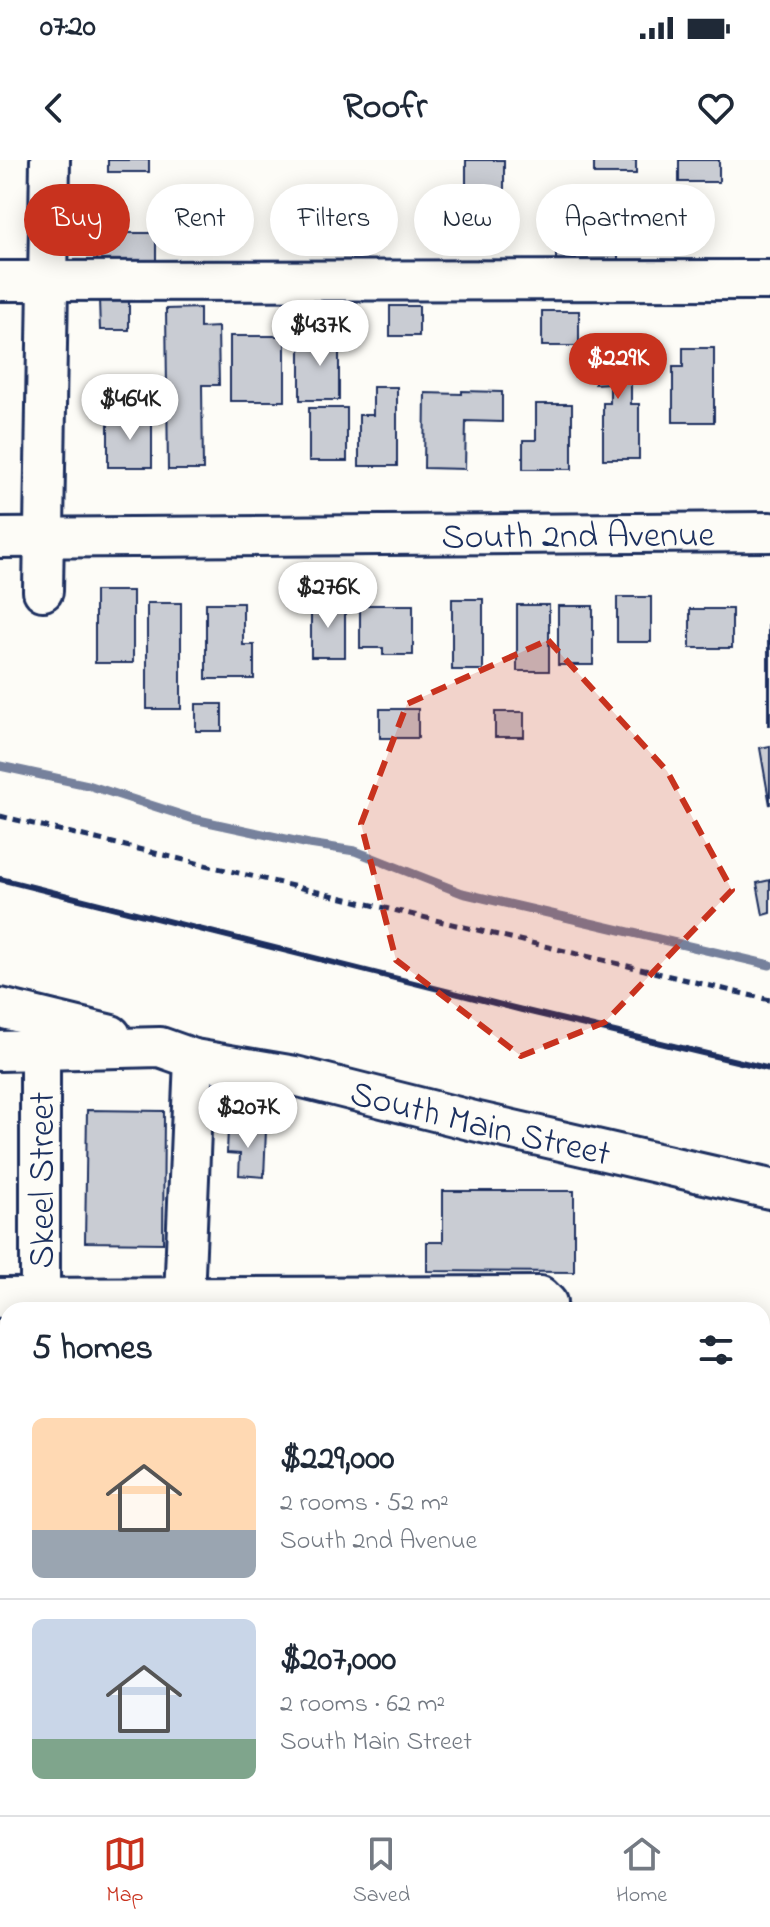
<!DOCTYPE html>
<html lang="en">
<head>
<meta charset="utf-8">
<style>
  :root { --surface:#fff; --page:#f6f6f7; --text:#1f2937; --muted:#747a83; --line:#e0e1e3; --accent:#c8321e }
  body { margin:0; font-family:"Indie Flower",sans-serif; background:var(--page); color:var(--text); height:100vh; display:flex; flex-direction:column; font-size:30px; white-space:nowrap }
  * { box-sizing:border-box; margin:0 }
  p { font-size:26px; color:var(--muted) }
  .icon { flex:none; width:44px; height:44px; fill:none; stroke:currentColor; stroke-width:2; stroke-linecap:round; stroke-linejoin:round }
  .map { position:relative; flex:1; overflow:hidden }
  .side { position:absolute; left:0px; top:1142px; width:770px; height:514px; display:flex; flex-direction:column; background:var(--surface); border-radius:24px 24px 0 0; box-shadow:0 4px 20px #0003 }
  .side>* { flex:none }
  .hud { position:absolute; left:24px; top:24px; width:722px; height:72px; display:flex; gap:16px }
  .price { position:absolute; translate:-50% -68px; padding:0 18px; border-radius:28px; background:#fff; color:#222; font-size:26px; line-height:52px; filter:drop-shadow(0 2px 4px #0008) }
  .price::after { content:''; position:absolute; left:50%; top:48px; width:24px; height:18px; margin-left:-12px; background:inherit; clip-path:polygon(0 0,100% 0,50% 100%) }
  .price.selected { background:var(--accent); color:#fff }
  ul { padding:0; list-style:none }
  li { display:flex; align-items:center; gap:24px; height:200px; padding:0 32px }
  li+li { border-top:2px solid var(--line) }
  li span { display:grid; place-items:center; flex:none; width:224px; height:160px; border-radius:12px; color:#555 }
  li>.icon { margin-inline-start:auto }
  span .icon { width:96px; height:96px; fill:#fffc; stroke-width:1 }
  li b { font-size:34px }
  h2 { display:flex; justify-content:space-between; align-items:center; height:96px; padding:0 32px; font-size:34px }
  .chip { padding:0 28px; border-radius:36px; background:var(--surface); box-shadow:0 4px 20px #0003; font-size:28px; line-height:72px }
  .chip.selected { background:var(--accent); color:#fff }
  .status { display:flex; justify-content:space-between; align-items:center; height:56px; padding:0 40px; background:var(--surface); direction:ltr }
  .status svg { height:22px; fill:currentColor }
  header { display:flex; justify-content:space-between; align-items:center; height:104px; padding:0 32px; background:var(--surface); font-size:36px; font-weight:700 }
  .tabs { display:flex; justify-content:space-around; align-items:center; height:112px; border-top:2px solid var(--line); background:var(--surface); font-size:22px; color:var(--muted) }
  .tabs a { display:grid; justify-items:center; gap:4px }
  .tabs .selected { color:var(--accent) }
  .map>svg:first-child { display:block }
</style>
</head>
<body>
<div class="status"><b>07:20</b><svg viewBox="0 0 49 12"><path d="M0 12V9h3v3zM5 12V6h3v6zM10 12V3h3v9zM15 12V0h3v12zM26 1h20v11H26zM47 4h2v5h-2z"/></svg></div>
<header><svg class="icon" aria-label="back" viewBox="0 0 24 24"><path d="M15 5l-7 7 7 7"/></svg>Roofr<svg class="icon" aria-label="heart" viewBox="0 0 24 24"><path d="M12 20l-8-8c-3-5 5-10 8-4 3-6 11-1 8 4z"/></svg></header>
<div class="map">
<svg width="770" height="1655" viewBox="0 0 770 1655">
  <rect width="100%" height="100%" fill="#fdfcf7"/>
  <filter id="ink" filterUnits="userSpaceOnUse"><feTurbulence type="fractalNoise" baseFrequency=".0125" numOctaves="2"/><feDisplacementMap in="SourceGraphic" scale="16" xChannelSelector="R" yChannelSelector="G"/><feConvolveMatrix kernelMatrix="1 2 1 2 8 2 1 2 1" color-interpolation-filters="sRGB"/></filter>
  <g filter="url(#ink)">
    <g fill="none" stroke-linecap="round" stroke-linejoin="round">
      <!-- stream -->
      <path stroke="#76819c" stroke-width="9" d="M 0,606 L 88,625 L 194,659 L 309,684 L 355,691 L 462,733 L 770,805"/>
    </g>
    <!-- building -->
    <g fill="#c9ccd3" stroke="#1b2f5e" stroke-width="2">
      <rect x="108" y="0" width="41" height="12"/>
      <rect x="466" y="0" width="38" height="46"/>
      <rect x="594" y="0" width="42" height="14"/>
      <rect x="679" y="0" width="40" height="22"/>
      <rect x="181" y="51" width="45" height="34"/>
      <rect x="97" y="73" width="59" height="35"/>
      <path d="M 582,76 L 618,76 L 618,102 L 556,101 L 556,79 L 582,79 Z"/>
      <path d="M 99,139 L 129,139 L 129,170 L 100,170 Z"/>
      <rect x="390" y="146" width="29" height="30"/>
      <path d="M 200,148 L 200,168 L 218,167 L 219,225 L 202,225 L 203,310 L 168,310 L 166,149 Z"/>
      <rect x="542" y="151" width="37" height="35"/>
      <rect x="300" y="175" width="39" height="65"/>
      <rect x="230" y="176" width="55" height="65"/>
      <path d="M 594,182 L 631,182 L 631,244 L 639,244 L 639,299 L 603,299 L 603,243 L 610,243 L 610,223 L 595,224 Z"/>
      <path d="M 683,188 L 714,188 L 714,262 L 673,262 L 673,207 L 683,207 Z"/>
      <path d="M 373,227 L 397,227 L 397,306 L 359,306 L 359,255 L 373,255 Z"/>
      <path d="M 462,231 L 502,232 L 502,262 L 466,261 L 465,309 L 424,308 L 425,233 L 462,234 Z"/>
      <path d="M 536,244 L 572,244 L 572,309 L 523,309 L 523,280 L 536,280 Z"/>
      <rect x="309" y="248" width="38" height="53"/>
      <rect x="108" y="257" width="44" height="50"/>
      <rect x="95" y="431" width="38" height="72"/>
      <rect x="617" y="437" width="34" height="45"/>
      <rect x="452" y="439" width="31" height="71"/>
      <rect x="311" y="442" width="34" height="55"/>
      <rect x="147" y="443" width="34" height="106"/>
      <path d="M 206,443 L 243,443 L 243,485 L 254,485 L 254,519 L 206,519 Z"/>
      <path d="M 360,445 L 413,445 L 413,495 L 383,495 L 383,488 L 360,488 Z"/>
      <rect x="517" y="445" width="32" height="66"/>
      <rect x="558" y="446" width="35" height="59"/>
      <rect x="690" y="449" width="42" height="39"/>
      <rect x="768" y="456" width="2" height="109"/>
      <rect x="196" y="544" width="26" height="27"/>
      <rect x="380" y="549" width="38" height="29"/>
      <rect x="495" y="552" width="29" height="25"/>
      <path d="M 770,586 L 770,645 L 760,588 Z"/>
      <path d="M 770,720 L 770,753 L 763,755 L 757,723 Z"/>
      <path d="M 87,950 L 164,951 L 163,1083 L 85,1082 Z"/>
      <path d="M 228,968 L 266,970 L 264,1017 L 239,1015 L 240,994 L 227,993 Z"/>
      <path d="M 443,1031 L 574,1031 L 574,1112 L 427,1111 L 427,1082 L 443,1082 Z"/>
      <path d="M 762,1502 L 770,1503 L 770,1533 L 762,1532 Z"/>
      <path d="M 764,1577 L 770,1578 L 770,1655 L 699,1655 L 699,1648 L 762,1648 L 762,1583 Z"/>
    </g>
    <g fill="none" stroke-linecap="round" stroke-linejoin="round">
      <defs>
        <g id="minor">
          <path d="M 0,121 L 770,120"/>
          <path id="s1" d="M 0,378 L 770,372"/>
          <path d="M 43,431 L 50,0"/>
          <path d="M 0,848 L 111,875"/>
          <path id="s2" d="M 0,891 L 160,887 L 194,899 L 295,916 L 474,961 L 770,1029"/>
          <path d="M 184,1137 L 194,899"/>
          <path d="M 0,1138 L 540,1136 L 547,1143"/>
          <path d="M 40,1150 L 40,890"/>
          <path d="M 39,1648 L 39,1655"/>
          <path d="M 282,1648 L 282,1655"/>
        </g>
      </defs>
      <!-- minor casing -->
      <use href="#minor" stroke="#1b2f5e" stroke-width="44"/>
      <!-- path -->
      <path stroke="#1b2f5e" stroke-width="5" stroke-dasharray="8 6" stroke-linecap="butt" d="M 0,656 L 770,840"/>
      <!-- minor -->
      <use href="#minor" stroke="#fdfcf7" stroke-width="38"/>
      <!-- rail -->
      <path stroke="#1b2f5e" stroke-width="6" d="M 0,719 L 522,850 L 770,909"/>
    </g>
  </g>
  <!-- marked area -->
  <path fill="#c8321e" fill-opacity="0.2" stroke="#c8321e" stroke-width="6" stroke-dasharray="16 10" stroke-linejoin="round" d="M 548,480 L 667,611 L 732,730 L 605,862 L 521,896 L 396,800 L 361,664 L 407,544 Z"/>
  <g text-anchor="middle" stroke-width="6" stroke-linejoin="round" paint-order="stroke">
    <!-- street labels -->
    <g font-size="36" fill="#1b2f5e" stroke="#fdfcf7">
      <text dy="13" stroke="none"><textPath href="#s1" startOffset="578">South 2nd Avenue</textPath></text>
      <text dy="13" stroke="none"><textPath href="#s2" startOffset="490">South Main Street</textPath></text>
      <text transform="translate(40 1020) rotate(-90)" y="13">Skeel Street</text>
    </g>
  </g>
</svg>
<b class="price" style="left:320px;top:208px">$437K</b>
<b class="price selected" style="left:618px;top:241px">$229K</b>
<b class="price" style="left:130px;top:282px">$464K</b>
<b class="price" style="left:328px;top:470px">$276K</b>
<b class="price" style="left:248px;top:990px">$207K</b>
<div class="hud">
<a class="chip selected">Buy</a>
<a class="chip">Rent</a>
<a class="chip">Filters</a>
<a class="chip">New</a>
<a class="chip">Apartment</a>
</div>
<section class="side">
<h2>5 homes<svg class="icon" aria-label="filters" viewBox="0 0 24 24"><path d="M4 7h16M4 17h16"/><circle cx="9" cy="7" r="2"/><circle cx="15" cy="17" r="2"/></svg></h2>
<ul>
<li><span style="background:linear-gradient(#ffd9b3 70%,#9aa5b1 0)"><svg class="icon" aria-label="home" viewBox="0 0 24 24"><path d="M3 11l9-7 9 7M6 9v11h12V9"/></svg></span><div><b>$229,000</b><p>2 rooms · 52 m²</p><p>South 2nd Avenue</p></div></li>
<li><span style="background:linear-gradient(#c9d6e8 75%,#7fa58c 0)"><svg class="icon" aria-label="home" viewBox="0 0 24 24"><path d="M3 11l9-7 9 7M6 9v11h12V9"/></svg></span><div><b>$207,000</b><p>2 rooms · 62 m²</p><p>South Main Street</p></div></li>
</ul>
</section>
</div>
<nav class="tabs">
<a class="selected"><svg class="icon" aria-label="map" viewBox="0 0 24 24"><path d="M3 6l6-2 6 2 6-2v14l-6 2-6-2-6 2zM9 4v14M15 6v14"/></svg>Map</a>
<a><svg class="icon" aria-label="saved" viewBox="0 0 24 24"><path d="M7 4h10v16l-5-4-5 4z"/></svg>Saved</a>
<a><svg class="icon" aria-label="home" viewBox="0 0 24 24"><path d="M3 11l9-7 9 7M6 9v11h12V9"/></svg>Home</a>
</nav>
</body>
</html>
